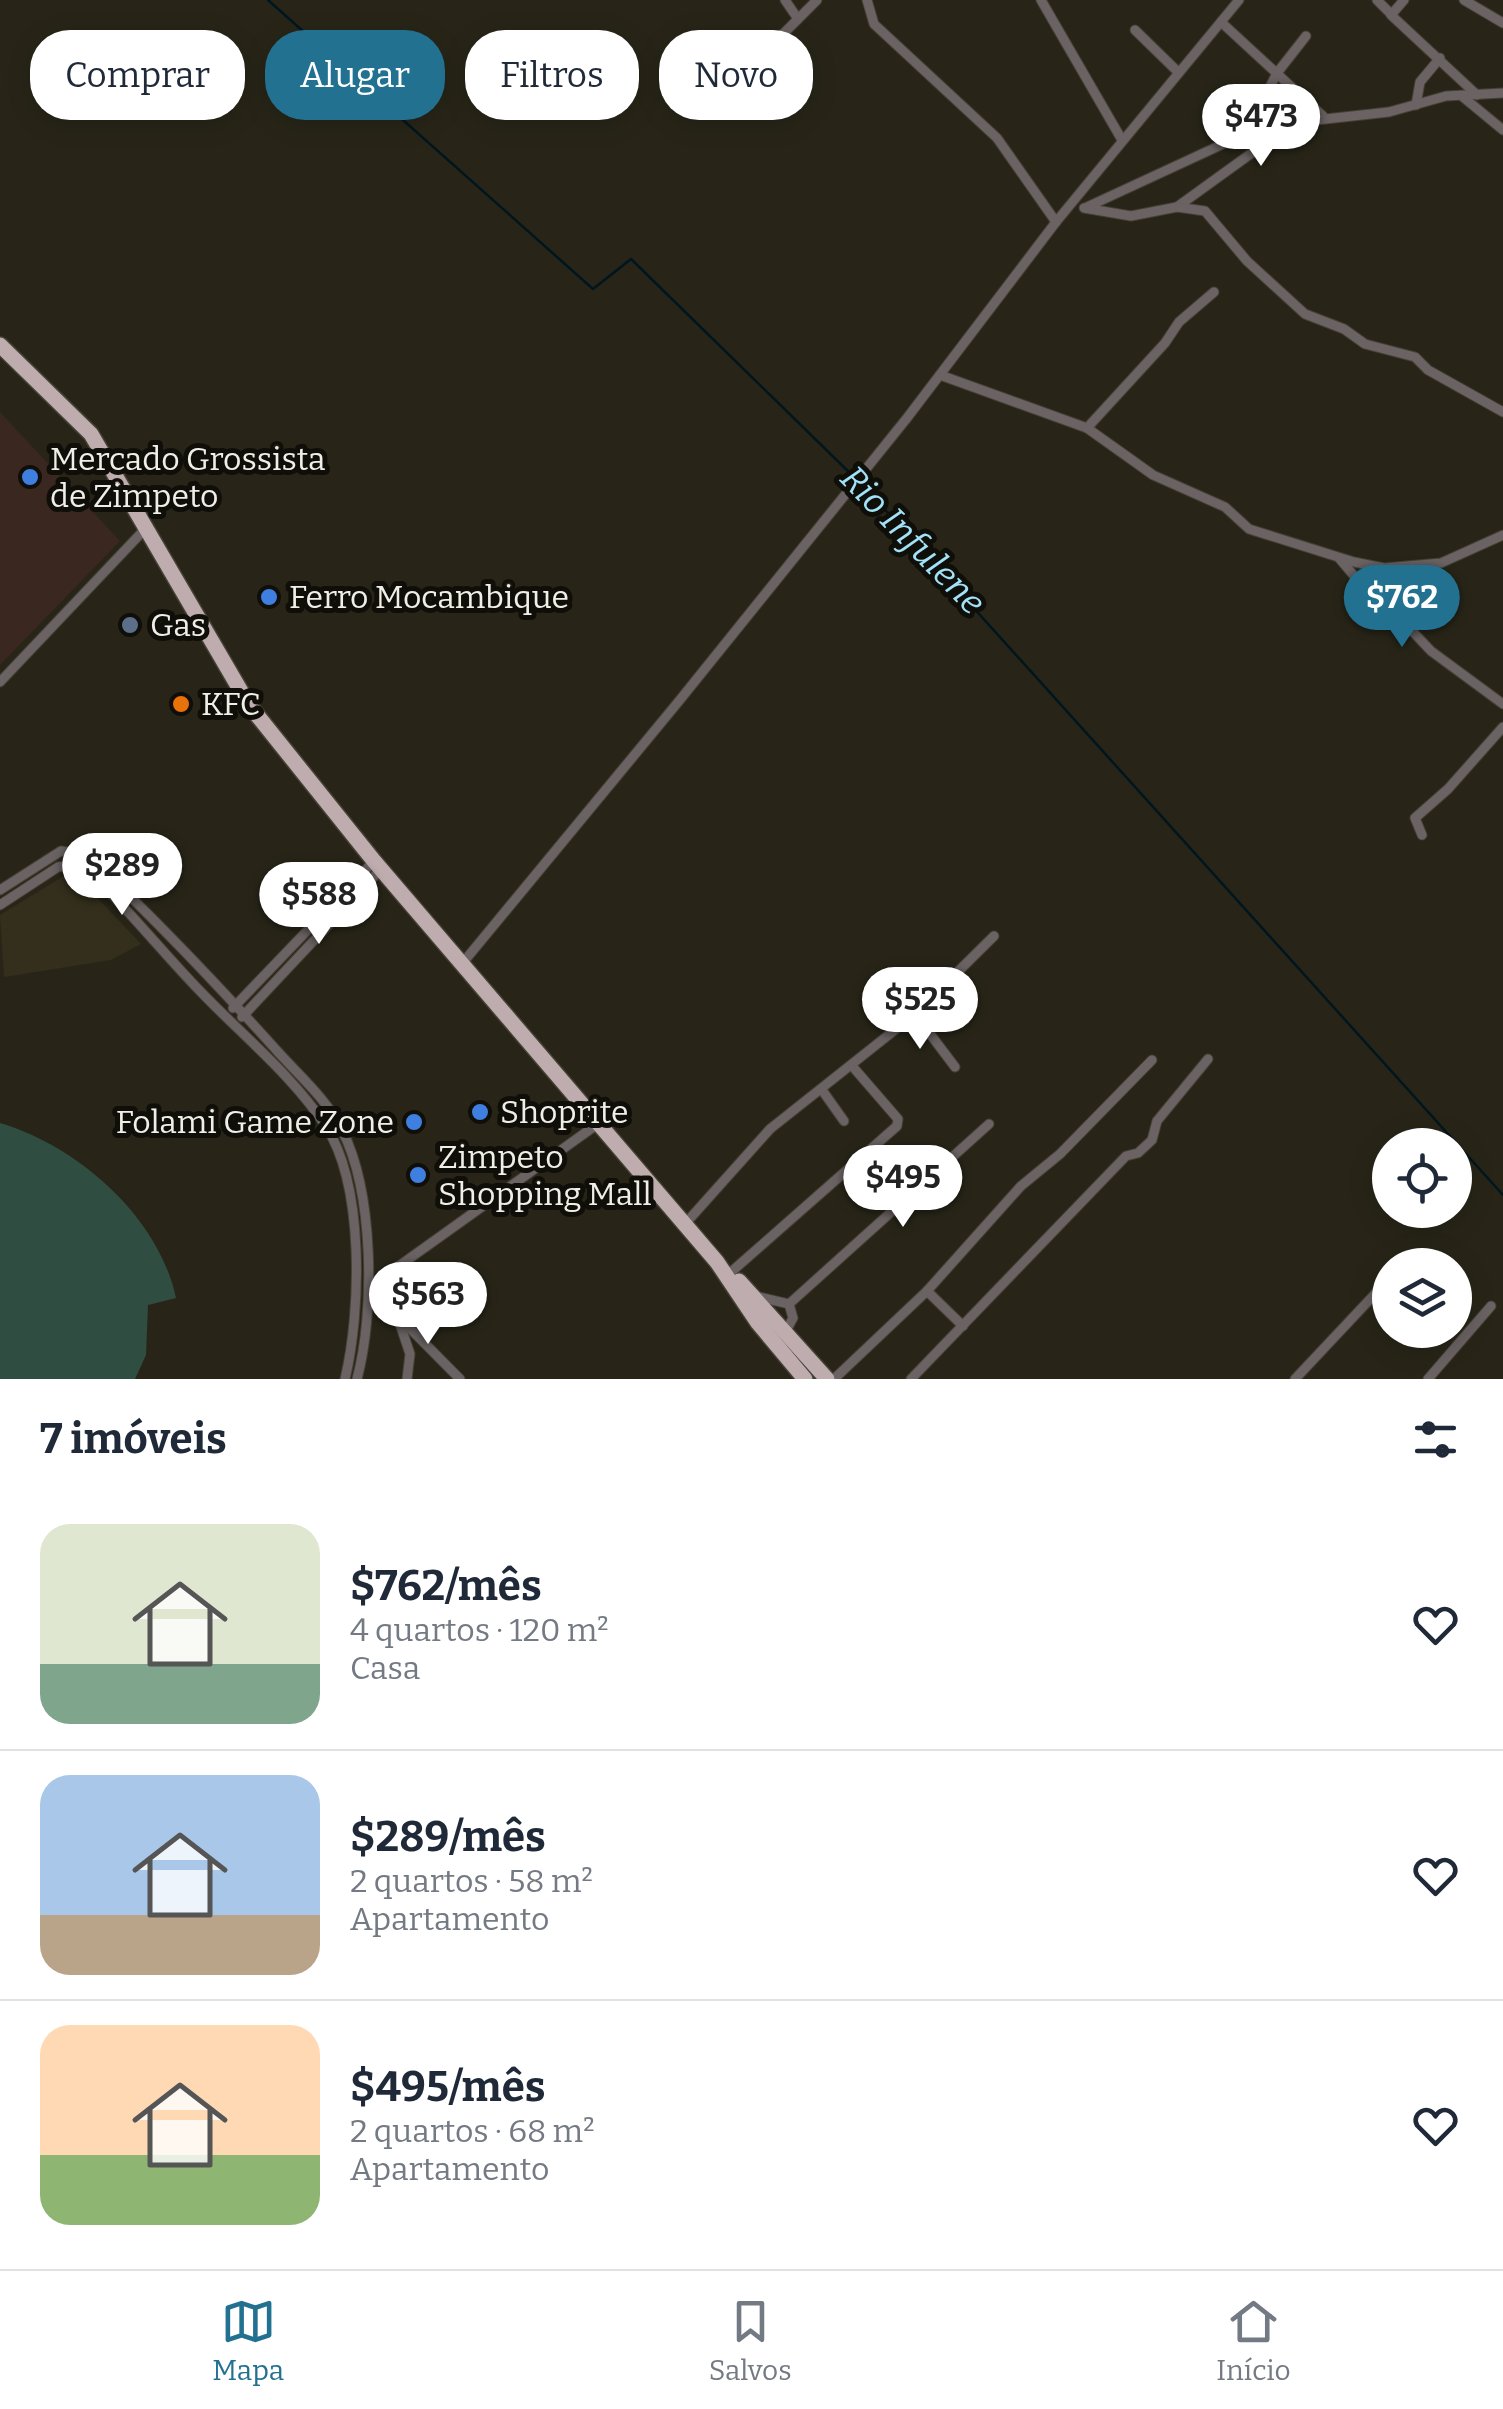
<!DOCTYPE html>
<html lang="pt">
<head>
<meta charset="utf-8">
<style>
  :root { --surface:#fff; --page:#f6f6f7; --text:#1f2937; --muted:#747a83; --line:#e0e1e3; --accent:#237191 }
  body { margin:0; font-family:Bitter,serif; background:var(--page); color:var(--text); height:100vh; display:flex; flex-direction:column; font-size:38px; white-space:nowrap }
  * { box-sizing:border-box; margin:0 }
  p { font-size:32px; color:var(--muted) }
  .icon { flex:none; width:55px; height:55px; fill:none; stroke:currentColor; stroke-width:2; stroke-linecap:round; stroke-linejoin:round }
  .map { position:relative; height:1379px; overflow:hidden }
  .drawer { display:flex; flex-direction:column; background:var(--surface); flex:1 }
  .drawer>* { flex:none }
  .hud { position:absolute; left:30px; top:30px; width:1000px; height:90px; display:flex; gap:20px }
  .controls { position:absolute; left:1372px; top:1128px; display:grid; gap:20px }
  .controls a { display:grid; place-items:center; width:100px; height:100px; border-radius:50%; background:var(--surface); box-shadow:0 5px 25px #0003; font-size:50px }
  .price { position:absolute; translate:-50% -85px; padding:0 22px; border-radius:35px; background:#fff; color:#222; font-size:32px; line-height:65px; filter:drop-shadow(0 2px 5px #0008) }
  .price::after { content:''; position:absolute; left:50%; top:60px; width:30px; height:22px; margin-left:-15px; background:inherit; clip-path:polygon(0 0,100% 0,50% 100%) }
  .price.selected { background:var(--accent); color:#fff }
  ul { padding:0; list-style:none }
  li { display:flex; align-items:center; gap:30px; height:250px; padding:0 40px }
  li+li { border-top:2px solid var(--line) }
  li span { display:grid; place-items:center; flex:none; width:280px; height:200px; border-radius:30px; color:#555 }
  li>.icon { margin-inline-start:auto }
  span .icon { width:120px; height:120px; fill:#fffc; stroke-width:1 }
  li b { font-size:42px }
  h2 { display:flex; justify-content:space-between; align-items:center; height:120px; padding:0 40px; font-size:42px }
  .tag { padding:0 35px; border-radius:40px; background:var(--surface); box-shadow:0 5px 25px #0003; font-size:35px; line-height:90px }
  .tag.selected { background:var(--accent); color:#fff }
  .tabs { display:flex; justify-content:space-around; align-items:center; height:140px; border-top:2px solid var(--line); background:var(--surface); font-size:28px; color:var(--muted) }
  .tabs a { display:grid; justify-items:center; gap:5px }
  .tabs .selected { color:var(--accent) }
  .map>svg:first-child { display:block }
</style>
</head>
<body>
<div class="map">
<svg width="1503" height="1379" viewBox="0 0 1503 1379">
  <rect width="100%" height="100%" fill="#282518"/>
  <!-- commercial -->
  <path fill="#392720" d="M 0,412 L 120,541 L 0,665 Z"/>
  <!-- built -->
  <path fill="#342f1c" d="M 72,871 L 141,944 L 111,960 L 4,977 L 0,915 Z"/>
  <!-- green -->
  <path fill="#304d41" d="M 0,1123 C 78,1146 159,1217 176,1298 L 148,1305 L 146,1355 L 135,1379 L 0,1379 Z"/>
  <g fill="none" stroke-linecap="round" stroke-linejoin="round">
    <!-- stream -->
    <g stroke="#00161e" stroke-width="2.5">
      <path d="M 268,0 L 593,289 L 631,259 L 855,478"/>
      <path d="M 861,483 L 1503,1195"/>
    </g>
    <defs>
      <g id="minor">
        <path d="M 785,0 L 798,19"/>
        <path d="M 867,0 L 874,24 L 997,138 L 1056,222"/>
        <path d="M 1041,0 L 1122,140"/>
        <path d="M 1377,0 L 1390,13"/>
        <path d="M 1404,0 L 1391,15 L 1477,95"/>
        <path d="M 1464,0 L 1503,23"/>
        <path d="M 1221,22 L 1323,116"/>
        <path d="M 1135,30 L 1177,71"/>
        <path d="M 780,37 L 817,0"/>
        <path d="M 1463,97 L 1503,130"/>
        <path d="M 1416,105 L 1420,82 L 1440,58"/>
        <path d="M 1247,132 L 1277,73 L 1306,36"/>
        <path d="M 1087,207 L 1262,126 L 1389,112 L 1446,96 L 1503,93"/>
        <path d="M 1177,207 L 1296,121"/>
        <path d="M 1084,208 L 1131,216 L 1177,207 L 1205,211 L 1247,261 L 1305,314 L 1344,329 L 1365,344 L 1415,357 L 1428,370 L 1503,412"/>
        <path d="M 940,375 L 1087,428 L 1153,475 L 1225,507 L 1249,529 L 1354,562 L 1384,568 L 1441,563 L 1503,535"/>
        <path d="M 1087,428 L 1165,343 L 1179,322 L 1214,292"/>
        <path d="M 1339,558 L 1372,597 L 1398,616 L 1431,651 L 1503,704"/>
        <path d="M 0,682 L 146,528"/>
        <path d="M 1422,835 L 1415,818 L 1448,789 L 1503,727"/>
        <path d="M 0,890 L 61,851 L 87,855 C 153,917 218,985 279,1053 C 301,1077 328,1101 342,1130 C 374,1193 375,1312 357,1379"/>
        <path d="M 0,905 L 58,867 L 80,864 C 123,902 160,950 200,991 C 242,1035 292,1075 325,1125 C 365,1185 361,1312 345,1379"/>
        <path d="M 461,965 L 679,701 L 907,418 L 1056,222 L 1239,0"/>
        <path d="M 233,1008 L 374,861"/>
        <path d="M 915,1014 L 955,1067"/>
        <path d="M 242,1017 L 381,869"/>
        <path d="M 822,1090 L 844,1121"/>
        <path d="M 685,1224 L 770,1129 L 915,1014 L 994,936"/>
        <path d="M 1401,1265 L 1407,1265"/>
        <path d="M 730,1273 L 897,1126 L 898,1119 L 853,1067"/>
        <path d="M 371,1286 L 599,1123"/>
        <path d="M 369,1287 L 460,1379"/>
        <path d="M 927,1291 L 1021,1186 L 1060,1154 L 1152,1060"/>
        <path d="M 755,1296 L 789,1304 L 793,1318 L 785,1333"/>
        <path d="M 789,1304 L 989,1124"/>
        <path d="M 400,1324 L 410,1354 L 407,1379"/>
        <path d="M 834,1379 L 927,1291 L 963,1326"/>
        <path d="M 911,1379 L 1126,1156 L 1138,1153 L 1152,1140 L 1157,1121 L 1208,1059"/>
        <path d="M 1295,1379 L 1390,1278"/>
        <path d="M 1428,1379 L 1491,1306"/>
      </g>
      <g id="trunk">
        <path d="M 0,345 L 91,434 L 249,705 L 374,861 L 717,1262 L 758,1323 L 805,1379"/>
        <path d="M 739,1281 L 827,1379"/>
      </g>
    </defs>
    <!-- minor casing -->
    <use href="#minor" stroke="#444135" stroke-width="11"/>
    <!-- trunk casing -->
    <use href="#trunk" stroke="#444135" stroke-width="18"/>
    <!-- minor -->
    <use href="#minor" stroke="#6a6263" stroke-width="9"/>
    <!-- trunk -->
    <use href="#trunk" stroke="#beacae" stroke-width="15"/>
  </g>
  <!-- markers -->
  <g fill="#3f7fe0" stroke="#0f0e09" stroke-width="4">
    <circle cx="30" cy="477" r="10"/>
    <circle cx="269" cy="597" r="10"/>
    <circle cx="480" cy="1112" r="10"/>
    <circle cx="414" cy="1122" r="10"/>
    <circle cx="418" cy="1175" r="10"/>
  </g>
  <circle fill="#5c6f8a" stroke="#0f0e09" stroke-width="4" cx="130" cy="625" r="10"/>
  <circle fill="#e8710a" stroke="#0f0e09" stroke-width="4" cx="181" cy="704" r="10"/>
  <g text-anchor="middle" stroke-width="10" stroke-linejoin="round" paint-order="stroke">
    <!-- poi labels -->
    <g font-size="32" fill="#f0eee6" stroke="#0f0e09" text-anchor="start">
      <text x="50" y="470">Mercado Grossista<tspan x="50" dy="37">de Zimpeto</tspan></text>
      <text x="289" y="608">Ferro Mocambique</text>
      <text x="150" y="636">Gas</text>
      <text x="201" y="715">KFC</text>
      <text x="500" y="1123">Shoprite</text>
      <text x="394" y="1133" text-anchor="end">Folami Game Zone</text>
      <text x="438" y="1168">Zimpeto<tspan x="438" dy="37">Shopping Mall</tspan></text>
    </g>
    <!-- water labels -->
    <g font-size="35" font-style="italic" fill="#a2e2f8" stroke="#0f0e09">
      <text transform="translate(913 540) rotate(46)" y="12">Rio Infulene</text>
    </g>
  </g>
</svg>
<div class="controls">
<a><svg class="icon" aria-label="locate" viewBox="0 0 24 24"><circle cx="12" cy="12" r="6"/><path d="M12 2v4M12 18v4M2 12h4M18 12h4"/></svg></a>
<a><svg class="icon" aria-label="layers" viewBox="0 0 24 24"><path d="M12 4l9 5-9 5-9-5zM3 14l9 5 9-5"/></svg></a>
</div>
<b class="price" style="left:1261px;top:169px">$473</b>
<b class="price selected" style="left:1402px;top:650px">$762</b>
<b class="price" style="left:122px;top:918px">$289</b>
<b class="price" style="left:319px;top:947px">$588</b>
<b class="price" style="left:920px;top:1052px">$525</b>
<b class="price" style="left:903px;top:1230px">$495</b>
<b class="price" style="left:428px;top:1347px">$563</b>
<div class="hud">
<a class="tag">Comprar</a>
<a class="tag selected">Alugar</a>
<a class="tag">Filtros</a>
<a class="tag">Novo</a>
</div>
</div>
<section class="drawer">
<h2>7 imóveis<svg class="icon" aria-label="filters" viewBox="0 0 24 24"><path d="M4 7h16M4 17h16"/><circle cx="9" cy="7" r="2"/><circle cx="15" cy="17" r="2"/></svg></h2>
<ul>
<li><span style="background:linear-gradient(#dfe7d0 70%,#7fa58c 0)"><svg class="icon" aria-label="home" viewBox="0 0 24 24"><path d="M3 11l9-7 9 7M6 9v11h12V9"/></svg></span><div><b>$762/mês</b><p>4 quartos · 120 m²</p><p>Casa</p></div><svg class="icon" aria-label="heart" viewBox="0 0 24 24"><path d="M12 20l-8-8c-3-5 5-10 8-4 3-6 11-1 8 4z"/></svg></li>
<li><span style="background:linear-gradient(#a9c7e8 70%,#b9a48a 0)"><svg class="icon" aria-label="home" viewBox="0 0 24 24"><path d="M3 11l9-7 9 7M6 9v11h12V9"/></svg></span><div><b>$289/mês</b><p>2 quartos · 58 m²</p><p>Apartamento</p></div><svg class="icon" aria-label="heart" viewBox="0 0 24 24"><path d="M12 20l-8-8c-3-5 5-10 8-4 3-6 11-1 8 4z"/></svg></li>
<li><span style="background:linear-gradient(#ffd9b3 65%,#8fb573 0)"><svg class="icon" aria-label="home" viewBox="0 0 24 24"><path d="M3 11l9-7 9 7M6 9v11h12V9"/></svg></span><div><b>$495/mês</b><p>2 quartos · 68 m²</p><p>Apartamento</p></div><svg class="icon" aria-label="heart" viewBox="0 0 24 24"><path d="M12 20l-8-8c-3-5 5-10 8-4 3-6 11-1 8 4z"/></svg></li>
</ul>
</section>
<nav class="tabs">
<a class="selected"><svg class="icon" aria-label="map" viewBox="0 0 24 24"><path d="M3 6l6-2 6 2 6-2v14l-6 2-6-2-6 2zM9 4v14M15 6v14"/></svg>Mapa</a>
<a><svg class="icon" aria-label="saved" viewBox="0 0 24 24"><path d="M7 4h10v16l-5-4-5 4z"/></svg>Salvos</a>
<a><svg class="icon" aria-label="home" viewBox="0 0 24 24"><path d="M3 11l9-7 9 7M6 9v11h12V9"/></svg>Início</a>
</nav>
</body>
</html>
